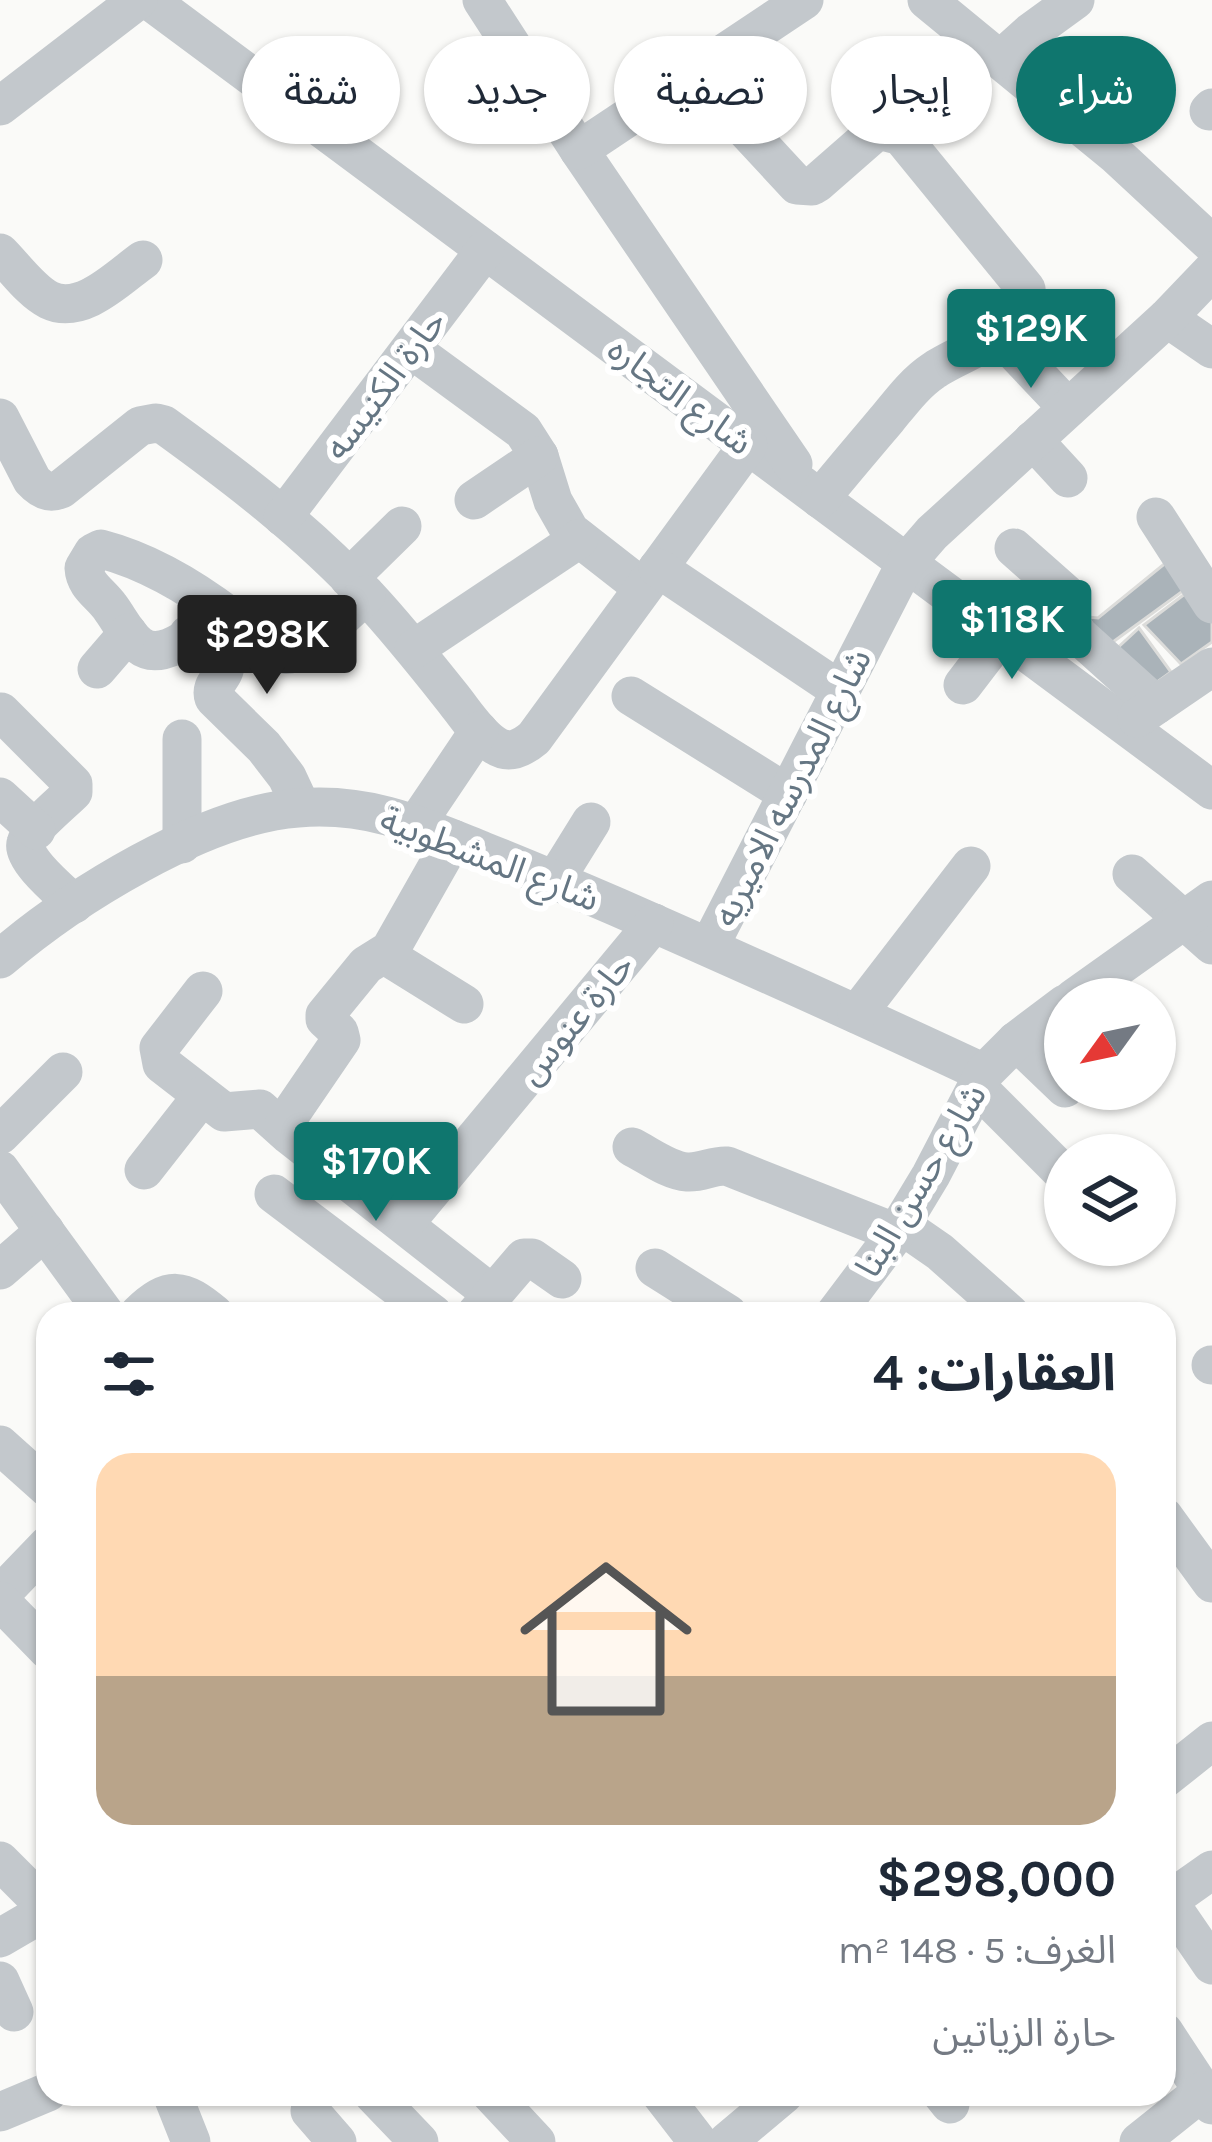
<!DOCTYPE html>
<html lang="ar">
<head>
<meta charset="utf-8">
<style>
  :root { --surface:#fff; --page:#f2f2f3; --text:#1f2937; --muted:#747a83; --accent:#0f766e }
  body { margin:0; font-family:Karla,"Noto Sans Arabic",sans-serif; background:var(--page); color:var(--text); direction:rtl; height:100vh; display:flex; flex-direction:column; font-size:45px; white-space:nowrap }
  * { box-sizing:border-box; margin:0 }
  p { font-size:39px; color:var(--muted) }
  .icon { flex:none; width:66px; height:66px; fill:none; stroke:currentColor; stroke-width:2; stroke-linecap:round; stroke-linejoin:round }
  .map { position:relative; flex:1; overflow:hidden; direction:ltr }
  .sheet { position:absolute; left:36px; top:1302px; width:1140px; height:804px; display:flex; flex-direction:column; background:var(--surface); border-radius:36px; box-shadow:0 3px 9px #0004; direction:rtl }
  .sheet>* { flex:none }
  .hud { position:absolute; left:36px; top:36px; width:1140px; height:108px; direction:rtl; display:flex; gap:24px }
  .needle { width:78px; rotate:237deg }
  .fabs { position:absolute; left:1044px; top:978px; display:grid; gap:24px }
  .fabs a { display:grid; place-items:center; width:132px; height:132px; border-radius:50%; background:var(--surface); box-shadow:0 3px 9px #0004; font-size:60px }
  .price { position:absolute; translate:-50% -102px; padding:0 27px; border-radius:12px; background:var(--accent); color:#fff; font-size:39px; line-height:78px; filter:drop-shadow(0 3px 6px #0008) }
  .price::after { content:''; position:absolute; left:50%; top:72px; width:36px; height:27px; margin-left:-18px; background:inherit; clip-path:polygon(0 0,100% 0,50% 100%) }
  .price.current { background:#222; color:#fff }
  ul { padding:0; list-style:none }
  li { display:grid; align-content:center; gap:24px; height:636px; padding:0 60px }
  li span { display:grid; place-items:center; height:372px; border-radius:36px; color:#555 }
  li>.icon { margin-inline-start:auto }
  span .icon { width:216px; height:216px; fill:#fffc; stroke-width:1 }
  li b { font-size:51px }
  h2 { display:flex; justify-content:space-between; align-items:center; height:144px; padding:0 60px; font-size:51px }
  .tag { padding:0 42px; border-radius:54px; background:var(--surface); box-shadow:0 3px 9px #0004; font-size:42px; line-height:108px }
  .tag.current { background:var(--accent); color:#fff }
  .map>svg:first-child { display:block }
</style>
</head>
<body>
<div class="map">
<svg width="1212" height="2142" viewBox="0 0 1212 2142">
  <rect width="100%" height="100%" fill="#fafaf8"/>
  <!-- building -->
  <g fill="#aab3b9" stroke="#dcdcda" stroke-width="3">
    <path d="M 1168,561 L 1187,588 L 1106,647 L 1088,617 L 1098,618 Z"/>
    <path d="M 1194,587 L 1212,618 L 1212,642 L 1181,664 L 1144,625 Z"/>
    <path d="M 1139,628 L 1171,672 L 1146,690 L 1112,653 Z"/>
  </g>
  <g fill="none" stroke-linecap="round" stroke-linejoin="round">
    <!-- street -->
    <g stroke="#c3c8cc" stroke-width="39">
      <path d="M 149,0 L 1212,790"/>
      <path d="M 482,0 L 579,150 L 793,464"/>
      <path d="M 927,0 L 1116,155 L 1212,244"/>
      <path d="M 1001,59 L 1031,32 L 1075,0"/>
      <path d="M 694,74 L 797,185 L 812,186 L 817,183 L 873,134 L 882,131 L 901,136 L 1026,289 C 1033,332 961,351 933,371 C 915,383 901,402 887,419 C 865,445 842,472 820,499"/>
      <path d="M 0,106 L 138,0"/>
      <path d="M 1209,111 L 1212,108"/>
      <path d="M 579,150 L 804,0"/>
      <path d="M 0,253 C 15,268 31,291 49,300 C 82,316 119,277 143,260"/>
      <path d="M 1167,318 L 1212,349"/>
      <path d="M 998,334 L 1068,408"/>
      <path d="M 411,349 L 523,431 L 539,456 L 553,501 L 570,531 L 643,588"/>
      <path d="M 0,418 L 32,480 C 41,490 49,494 61,489 L 140,426 L 156,423 L 164,425 C 236,477 308,532 368,597 C 397,628 424,662 451,696 C 464,712 476,732 493,744 C 508,755 521,749 534,738 L 748,445"/>
      <path d="M 1033,440 L 1068,478"/>
      <path d="M 474,500 L 539,456"/>
      <path d="M 283,517 L 485,250"/>
      <path d="M 1156,517 L 1212,604"/>
      <path d="M 1014,548 L 1066,594 L 1068,617 L 1076,633 L 1156,705"/>
      <path d="M 658,568 L 841,691"/>
      <path d="M 349,578 L 402,526"/>
      <path d="M 223,612 C 203,626 164,665 139,645 C 127,636 119,619 110,607 C 100,593 85,586 84,568 L 93,553 L 101,549 C 147,561 194,589 232,618 C 244,628 255,640 267,648 C 275,653 285,656 294,653 C 313,647 350,609 366,595"/>
      <path d="M 188,635 L 225,665 C 225,678 209,684 214,698 L 264,747 L 287,777 L 301,807"/>
      <path d="M 414,649 L 579,539"/>
      <path d="M 97,669 L 128,633"/>
      <path d="M 963,685 L 1002,634"/>
      <path d="M 631,696 L 788,794"/>
      <path d="M 1,712 L 73,784 L 73,792 C 62,803 29,830 26,843 C 21,859 62,892 74,904"/>
      <path d="M 1137,718 L 1212,667"/>
      <path d="M 182,739 L 182,844"/>
      <path d="M 0,797 L 36,830"/>
      <path d="M 417,823 L 479,731"/>
      <path d="M 1132,874 L 1212,945"/>
      <path d="M 555,880 L 591,822"/>
      <path d="M 709,947 L 906,563 L 932,533 L 1167,318 L 1212,271"/>
      <path d="M 385,955 L 464,1004"/>
      <path d="M 0,959 C 71,898 203,815 298,808 C 368,802 419,825 483,851 C 528,869 573,888 617,907 C 740,961 862,1016 984,1073"/>
      <path d="M 203,991 L 159,1048 L 162,1064 L 224,1112 L 260,1109 L 289,1135 L 492,1294"/>
      <path d="M 1073,999 L 1212,900"/>
      <path d="M 857,1014 L 971,866"/>
      <path d="M 1016,1041 L 1065,1088"/>
      <path d="M 977,1087 L 1065,1175"/>
      <path d="M 285,1129 L 285,1122 L 341,1040 L 339,1032 L 325,1019 L 325,1015 L 366,965 L 390,950 L 453,839"/>
      <path d="M 0,1135 L 63,1072"/>
      <path d="M 632,1147 C 648,1155 669,1171 687,1172 C 702,1173 713,1165 727,1166 L 896,1233"/>
      <path d="M 0,1170 L 105,1314"/>
      <path d="M 144,1170 L 202,1096"/>
      <path d="M 274,1194 L 433,1314"/>
      <path d="M 404,1224 L 654,923"/>
      <path d="M 901,1225 L 940,1252 L 1010,1314"/>
      <path d="M 655,1268 L 728,1314"/>
      <path d="M 0,1270 L 45,1231"/>
      <path d="M 139,1314 C 169,1285 183,1288 214,1314"/>
      <path d="M 476,1314 L 524,1258 L 532,1258 L 562,1279"/>
      <path d="M 835,1314 L 896,1233 L 931,1175 L 984,1073 L 1016,1041 L 1065,1004"/>
      <path d="M 1211,1365 L 1212,1365"/>
      <path d="M 0,1445 L 48,1488"/>
      <path d="M 1164,1517 L 1212,1583"/>
      <path d="M 0,1595 L 48,1545"/>
      <path d="M 0,1601 L 48,1650"/>
      <path d="M 1164,1779 L 1212,1741"/>
      <path d="M 0,1861 L 48,1909"/>
      <path d="M 1164,1895 L 1212,1965"/>
      <path d="M 1168,1901 L 1212,1870"/>
      <path d="M 0,1938 L 48,1910"/>
      <path d="M 0,1981 L 14,2012"/>
      <path d="M 1164,2032 L 1212,2105"/>
      <path d="M 172,2094 L 191,2142"/>
      <path d="M 373,2094 L 419,2142"/>
      <path d="M 491,2094 L 536,2142"/>
      <path d="M 661,2094 L 698,2142"/>
      <path d="M 942,2094 L 950,2104"/>
      <path d="M 310,2111 L 337,2142"/>
      <path d="M 0,2112 L 48,2092"/>
      <path d="M 727,2142 L 784,2094"/>
      <path d="M 1139,2142 L 1203,2091"/>
    </g>
  </g>
  <g text-anchor="middle" stroke-width="12" stroke-linejoin="round" paint-order="stroke">
    <!-- street labels -->
    <g font-size="36" fill="#657683" stroke="#fff">
      <text transform="translate(384 384) rotate(-53)" y="13">حارة الكنيسه</text>
      <text transform="translate(681 395) rotate(37)" y="13">شارع التجاره</text>
      <text transform="translate(791 787) rotate(-63)" y="13">شارع المدرسه الاميريه</text>
      <text transform="translate(490 858) rotate(21)" y="13">شارع المشطوبية</text>
      <text transform="translate(575 1018) rotate(-50)" y="13">حارة عنوس</text>
      <text transform="translate(920 1180) rotate(-59)" y="13">شارع حسن البنا</text>
    </g>
  </g>
</svg>
<div class="fabs">
<a><svg class="needle" viewBox="-14 -14 28 28"><path d="M0-13l5 13h-10z" fill="#e53935"/><path d="M0 13l5-13h-10z" fill="#747a83"/></svg></a>
<a><svg class="icon" aria-label="layers" viewBox="0 0 24 24"><path d="M12 4l9 5-9 5-9-5zM3 14l9 5 9-5"/></svg></a>
</div>
<b class="price" style="left:1031px;top:391px">$129K</b>
<b class="price" style="left:1012px;top:682px">$118K</b>
<b class="price current" style="left:267px;top:697px">$298K</b>
<b class="price" style="left:376px;top:1224px">$170K</b>
<div class="hud">
<a class="tag current">شراء</a>
<a class="tag">إيجار</a>
<a class="tag">تصفية</a>
<a class="tag">جديد</a>
<a class="tag">شقة</a>
</div>
<section class="sheet">
<h2>العقارات: 4<svg class="icon" aria-label="filters" viewBox="0 0 24 24"><path d="M4 7h16M4 17h16"/><circle cx="9" cy="7" r="2"/><circle cx="15" cy="17" r="2"/></svg></h2>
<ul>
<li><span style="background:linear-gradient(#ffd9b3 60%,#b9a48a 0)"><svg class="icon" aria-label="home" viewBox="0 0 24 24"><path d="M3 11l9-7 9 7M6 9v11h12V9"/></svg></span><div><b>$298,000</b><p>الغرف: 5 · 148 m²</p><p>حارة الزياتين</p></div></li>
</ul>
</section>
</div>
</body>
</html>
